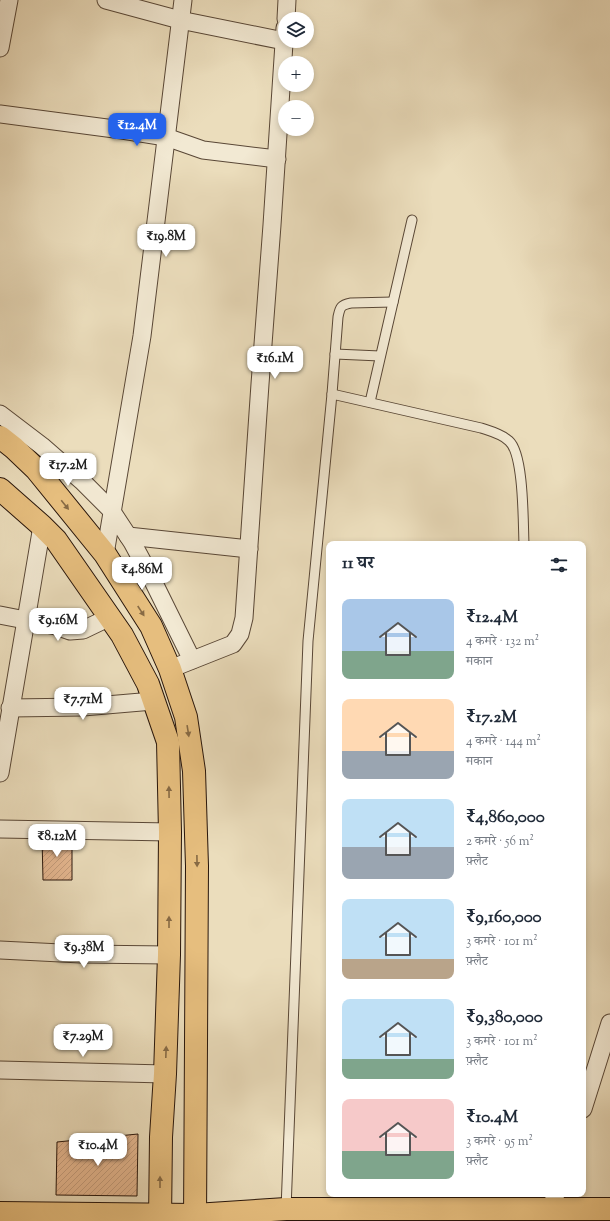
<!DOCTYPE html>
<html lang="hi">
<head>
<meta charset="utf-8">
<style>
  :root { --surface:#fff; --page:#f2f2f3; --text:#1f2937; --muted:#747a83; --accent:#2563eb }
  body { margin:0; font-family:"Sorts Mill Goudy","Noto Serif Devanagari",serif; background:var(--page); color:var(--text); height:100vh; display:flex; flex-direction:column; font-size:15px; white-space:nowrap }
  * { box-sizing:border-box; margin:0 }
  p { font-size:13px; color:var(--muted) }
  .icon { flex:none; width:22px; height:22px; fill:none; stroke:currentColor; stroke-width:2; stroke-linecap:round; stroke-linejoin:round }
  .map { position:relative; flex:1; overflow:hidden }
  .drawer { position:absolute; left:326px; top:541px; width:260px; height:656px; display:flex; flex-direction:column; background:var(--surface); border-radius:8px; box-shadow:0 2px 6px #0003 }
  .drawer>* { flex:none }
  .tools { position:absolute; left:278px; top:12px; display:grid; gap:8px }
  .tools a { display:grid; place-items:center; width:36px; height:36px; border-radius:50%; background:var(--surface); box-shadow:0 2px 6px #0003; font-size:20px }
  .price { position:absolute; translate:-50% -34px; padding:0 9px; border-radius:8px; background:#fff; color:#222; font-size:13px; line-height:26px; filter:drop-shadow(0 1px 2px #0008) }
  .price::after { content:''; position:absolute; left:50%; top:24px; width:12px; height:9px; margin-left:-6px; background:inherit; clip-path:polygon(0 0,100% 0,50% 100%) }
  .price.active { background:var(--accent); color:#fff }
  ul { padding:0; list-style:none }
  li { display:flex; align-items:center; gap:12px; height:100px; padding:0 16px }
  li span { display:grid; place-items:center; flex:none; width:112px; height:80px; border-radius:8px; color:#555 }
  li>.icon { margin-inline-start:auto }
  span .icon { width:48px; height:48px; fill:#fffc; stroke-width:1 }
  li b { font-size:17px }
  h2 { display:flex; justify-content:space-between; align-items:center; height:48px; padding:0 16px; font-size:17px }
  .map>svg:first-child { display:block }
</style>
</head>
<body>
<div class="map">
<svg width="610" height="1221" viewBox="0 0 610 1221">
  <defs>
    <pattern id="building-hatch" width="6" height="6" patternUnits="userSpaceOnUse"><rect width="6" height="6" fill="#e5b790"/><path d="M-1 1l2-2M0 6l6-6M5 7l2-2" fill="none" stroke="#c49c7b"/></pattern>
  </defs>
  <rect width="100%" height="100%" fill="#ebddbc"/>
  <filter id="stains"><feTurbulence type="fractalNoise" baseFrequency=".005" numOctaves="4"/><feColorMatrix values="0 0 0 0 .2 0 0 0 0 .09 0 0 0 0 .02 0 0 0 .5 -.17"/></filter>
  <radialGradient id="worn" r=".72"><stop offset=".6" stop-color="#630" stop-opacity="0"/><stop offset="1" stop-color="#630" stop-opacity=".3"/></radialGradient>
  <!-- building -->
  <g fill="url(#building-hatch)" stroke="#28150a">
    <path d="M 42,837 L 72,837 L 72,880 L 43,880 Z"/>
    <path d="M 138,1134 L 137,1196 L 56,1195 L 57,1142 Z"/>
  </g>
  <g fill="none" stroke-linecap="round" stroke-linejoin="round">
    <defs>
      <g id="lane">
        <path d="M 335,354 L 380,356"/>
        <path d="M 332,394 L 481,428 C 490,431 502,434 509,441 C 524,454 523,522 524,544"/>
        <path d="M 370,402 L 412,220"/>
        <path d="M 286,1209 L 308,641 L 332,394 L 338,317 C 340,308 340,305 351,303 L 393,302"/>
      </g>
      <g id="street">
        <path d="M 106,0 L 180,20 L 284,41"/>
        <path d="M 286,19 L 287,0"/>
        <path d="M 0,48 L 9,0"/>
        <path d="M 0,114 L 122,130 L 166,137 L 203,150 L 277,159"/>
        <path d="M 0,414 L 42,446 L 82,481 L 111,510 L 132,542 L 153,581 L 192,660"/>
        <path d="M 128,536 L 249,549"/>
        <path d="M 105,554 L 142,336 L 183,0"/>
        <path d="M 0,615 L 56,626 L 70,631 L 83,630 L 110,617"/>
        <path d="M 170,669 L 233,644 L 240,634 L 244,618 L 260,384 L 272,225 L 285,28"/>
        <path d="M 10,708 L 83,707 L 153,701"/>
        <path d="M 0,773 L 42,526"/>
        <path d="M 0,829 L 170,832"/>
        <path d="M 0,950 L 81,954 L 169,955"/>
        <path d="M 0,1070 L 165,1074"/>
        <path d="M 583,1109 L 610,1023"/>
        <path d="M 550,1209 L 556,1194"/>
      </g>
      <g id="primary">
        <path d="M 0,437 L 14,448 L 36,469 L 105,554 L 151,626 L 170,669 L 186,717 L 194,771 L 197,866 L 195,1221"/>
        <path d="M 0,489 L 42,526 L 56,540 L 122,635 L 148,684 L 168,742 L 170,832 L 169,955 L 165,1074 L 161,1137 L 160,1221"/>
        <path d="M 0,1213 L 195,1215 L 286,1209 L 610,1209"/>
      </g>
    </defs>
    <!-- lane casing -->
    <use href="#lane" stroke="#594736" stroke-width="11"/>
    <!-- street casing -->
    <use href="#street" stroke="#594736" stroke-width="19"/>
    <!-- primary casing -->
    <use href="#primary" stroke="#28150a" stroke-width="24"/>
    <!-- lane -->
    <use href="#lane" stroke="#f2e9d3" stroke-width="9"/>
    <!-- street -->
    <use href="#street" stroke="#f2e9d3" stroke-width="17"/>
    <!-- primary -->
    <use href="#primary" stroke="#e6be7e" stroke-width="22"/>
  </g>
  <!-- one-way arrows -->
  <defs><path id="oneway-solid" d="M-6-.8H1V-3.2L6.5 0L1 3.2V.8H-6Z"/></defs>
  <g fill="#876a44">
    <use href="#oneway-solid" transform="translate(65 505) rotate(51)"/>
    <use href="#oneway-solid" transform="translate(141 611) rotate(57)"/>
    <use href="#oneway-solid" transform="translate(188 731) rotate(81)"/>
    <use href="#oneway-solid" transform="translate(169 792) rotate(-91)"/>
    <use href="#oneway-solid" transform="translate(197 861) rotate(89)"/>
    <use href="#oneway-solid" transform="translate(169 922) rotate(-90)"/>
    <use href="#oneway-solid" transform="translate(166 1052) rotate(-88)"/>
    <use href="#oneway-solid" transform="translate(160 1182) rotate(-90)"/>
  </g>
  <rect width="100%" height="100%" filter="url(#stains)"/>
  <rect width="100%" height="100%" fill="url(#worn)"/>
</svg>
<div class="tools">
<a><svg class="icon" aria-label="layers" viewBox="0 0 24 24"><path d="M12 4l9 5-9 5-9-5zM3 14l9 5 9-5"/></svg></a>
<a>+</a>
<a>−</a>
</div>
<b class="price active" style="left:137px;top:147px">₹12.4M</b>
<b class="price" style="left:166px;top:258px">₹19.8M</b>
<b class="price" style="left:275px;top:380px">₹16.1M</b>
<b class="price" style="left:68px;top:487px">₹17.2M</b>
<b class="price" style="left:142px;top:591px">₹4.86M</b>
<b class="price" style="left:58px;top:642px">₹9.16M</b>
<b class="price" style="left:83px;top:721px">₹7.71M</b>
<b class="price" style="left:57px;top:858px">₹8.12M</b>
<b class="price" style="left:84px;top:969px">₹9.38M</b>
<b class="price" style="left:83px;top:1058px">₹7.29M</b>
<b class="price" style="left:98px;top:1167px">₹10.4M</b>
<section class="drawer">
<h2>11 घर<svg class="icon" aria-label="filters" viewBox="0 0 24 24"><path d="M4 7h16M4 17h16"/><circle cx="9" cy="7" r="2"/><circle cx="15" cy="17" r="2"/></svg></h2>
<ul>
<li><span style="background:linear-gradient(#a9c7e8 65%,#7fa58c 0)"><svg class="icon" aria-label="home" viewBox="0 0 24 24"><path d="M3 11l9-7 9 7M6 9v11h12V9"/></svg></span><div><b>₹12.4M</b><p>4 कमरे · 132 m²</p><p>मकान</p></div></li>
<li><span style="background:linear-gradient(#ffd9b3 65%,#9aa5b1 0)"><svg class="icon" aria-label="home" viewBox="0 0 24 24"><path d="M3 11l9-7 9 7M6 9v11h12V9"/></svg></span><div><b>₹17.2M</b><p>4 कमरे · 144 m²</p><p>मकान</p></div></li>
<li><span style="background:linear-gradient(#bfe0f5 60%,#9aa5b1 0)"><svg class="icon" aria-label="home" viewBox="0 0 24 24"><path d="M3 11l9-7 9 7M6 9v11h12V9"/></svg></span><div><b>₹4,860,000</b><p>2 कमरे · 56 m²</p><p>फ़्लैट</p></div></li>
<li><span style="background:linear-gradient(#bfe0f5 75%,#b9a48a 0)"><svg class="icon" aria-label="home" viewBox="0 0 24 24"><path d="M3 11l9-7 9 7M6 9v11h12V9"/></svg></span><div><b>₹9,160,000</b><p>3 कमरे · 101 m²</p><p>फ़्लैट</p></div></li>
<li><span style="background:linear-gradient(#bfe0f5 75%,#7fa58c 0)"><svg class="icon" aria-label="home" viewBox="0 0 24 24"><path d="M3 11l9-7 9 7M6 9v11h12V9"/></svg></span><div><b>₹9,380,000</b><p>3 कमरे · 101 m²</p><p>फ़्लैट</p></div></li>
<li><span style="background:linear-gradient(#f6c9c9 65%,#7fa58c 0)"><svg class="icon" aria-label="home" viewBox="0 0 24 24"><path d="M3 11l9-7 9 7M6 9v11h12V9"/></svg></span><div><b>₹10.4M</b><p>3 कमरे · 95 m²</p><p>फ़्लैट</p></div></li>
</ul>
</section>
</div>
</body>
</html>
